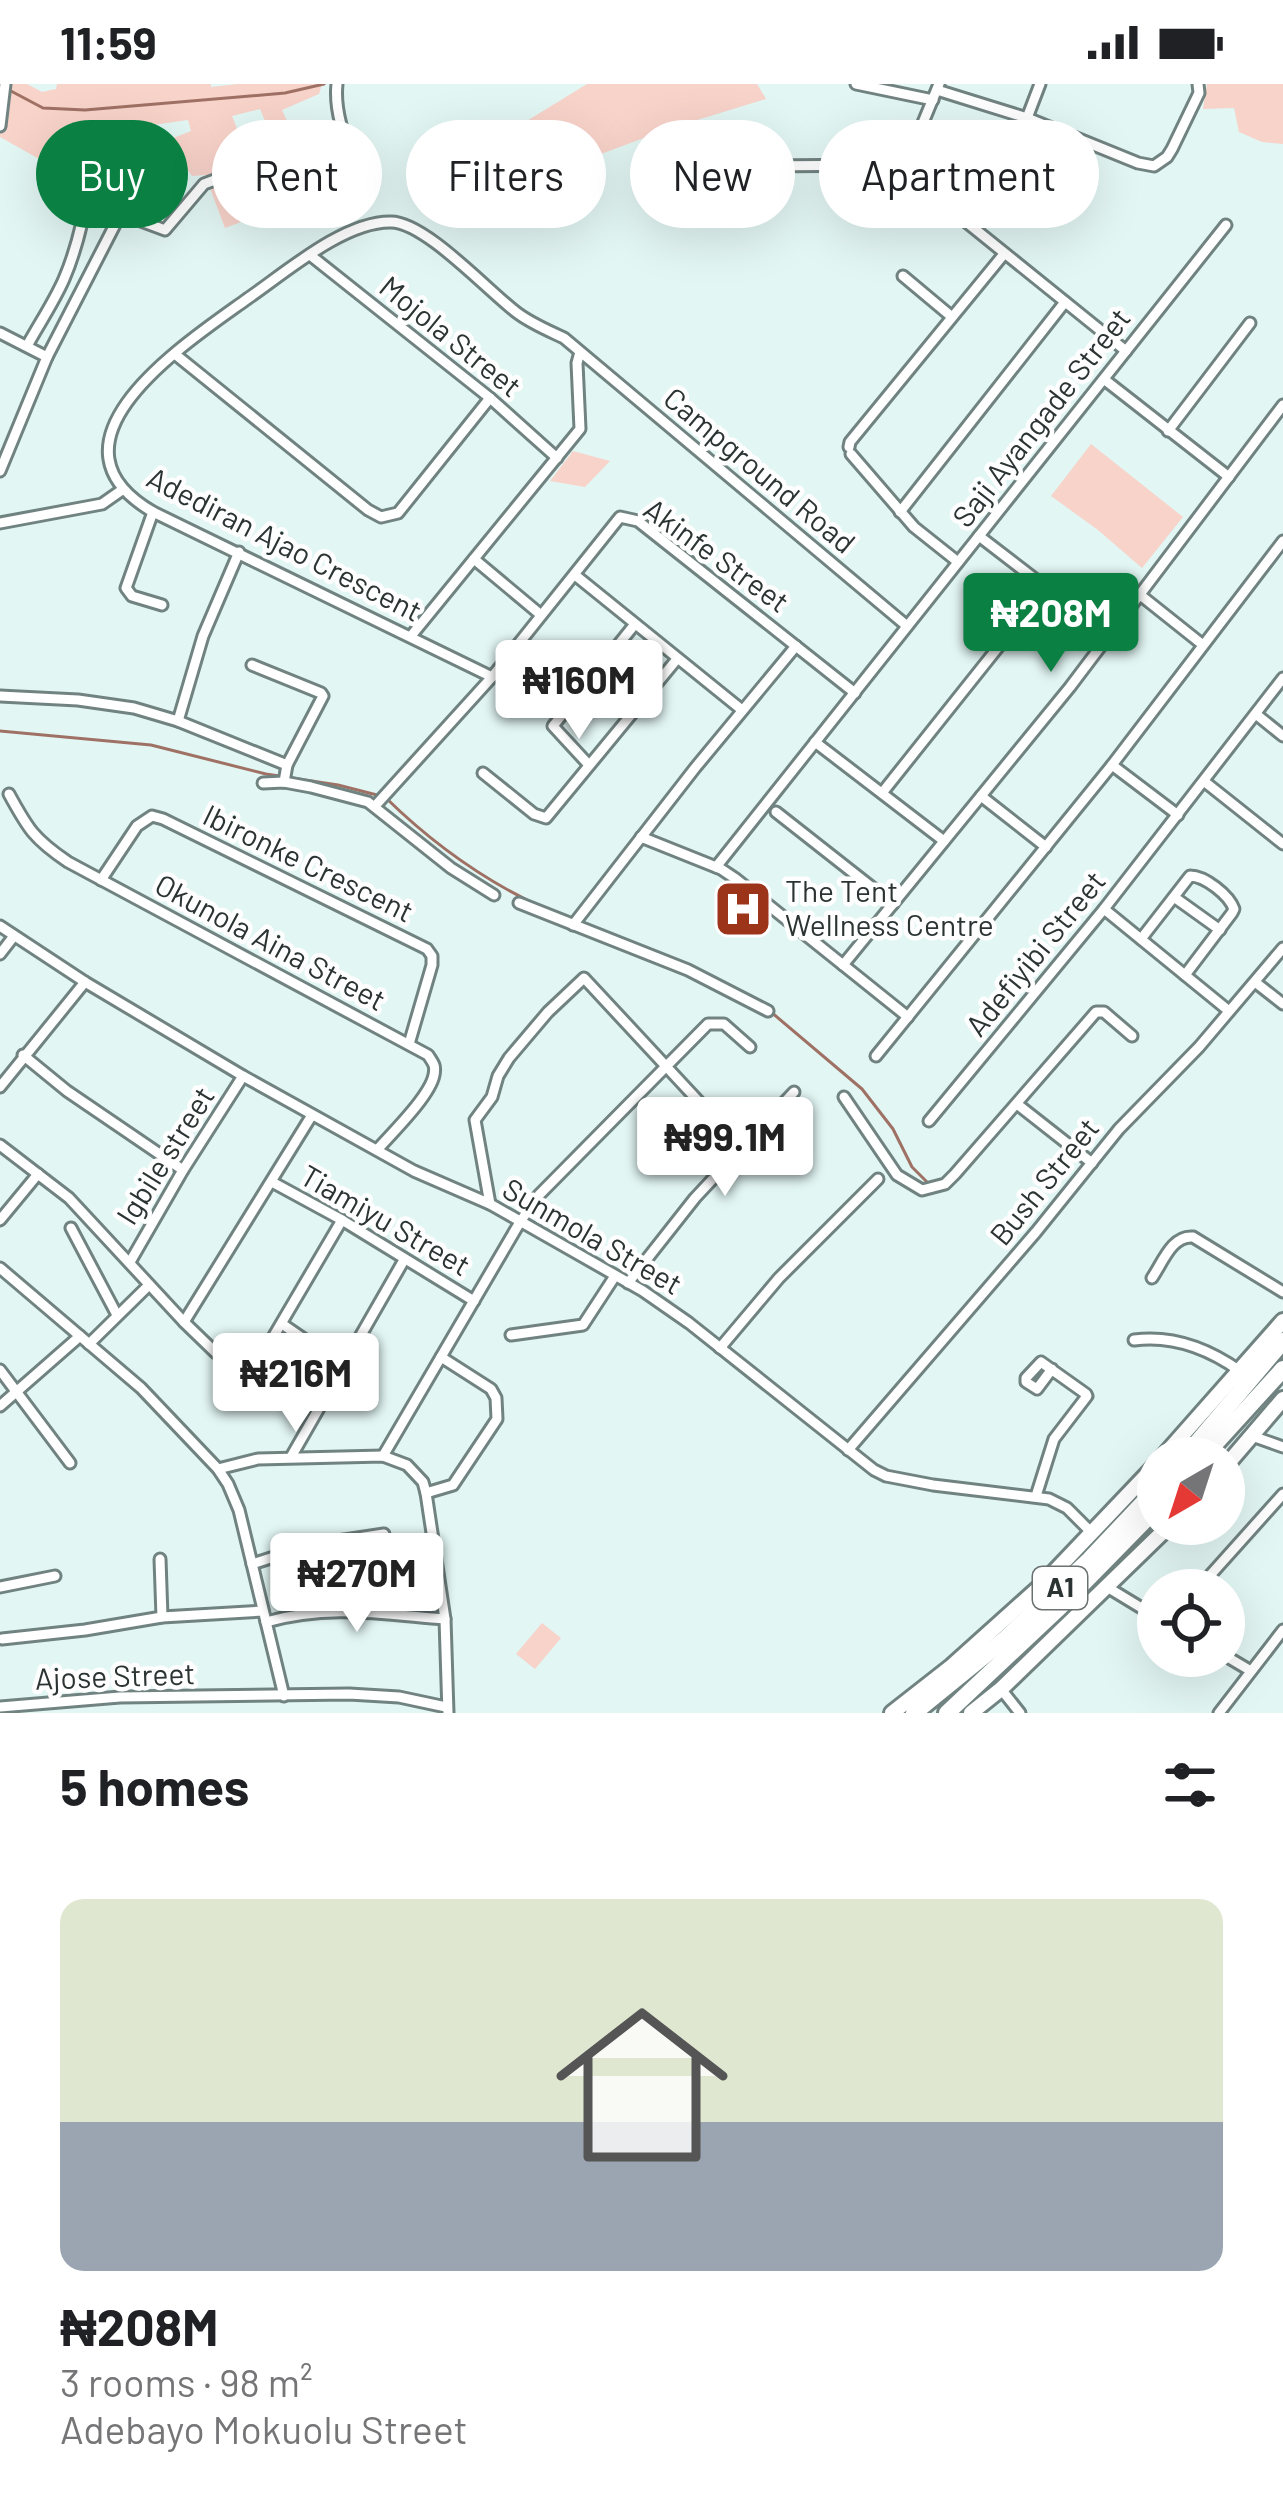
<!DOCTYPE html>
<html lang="en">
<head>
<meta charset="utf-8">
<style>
  :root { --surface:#fff; --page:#f6f6f6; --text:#202124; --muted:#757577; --accent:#0b8043 }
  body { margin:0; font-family:Barlow,sans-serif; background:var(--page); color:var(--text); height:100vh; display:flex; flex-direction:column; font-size:45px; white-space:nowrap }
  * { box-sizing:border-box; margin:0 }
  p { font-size:39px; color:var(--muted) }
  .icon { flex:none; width:66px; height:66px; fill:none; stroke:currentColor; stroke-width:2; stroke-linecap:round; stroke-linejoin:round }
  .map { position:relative; height:1629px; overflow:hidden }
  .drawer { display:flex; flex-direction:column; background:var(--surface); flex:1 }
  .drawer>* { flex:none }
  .banner { position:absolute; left:36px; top:36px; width:1212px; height:108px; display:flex; gap:24px }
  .needle { width:78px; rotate:219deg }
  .buttons { position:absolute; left:1137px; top:1353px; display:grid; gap:24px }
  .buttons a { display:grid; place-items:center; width:108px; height:108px; border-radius:50%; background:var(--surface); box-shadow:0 12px 48px #0002; font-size:60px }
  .price { position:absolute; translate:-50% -102px; padding:0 27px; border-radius:12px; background:#fff; color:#222; font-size:39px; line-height:78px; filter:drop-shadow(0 3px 6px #0008) }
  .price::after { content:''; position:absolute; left:50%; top:72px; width:36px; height:27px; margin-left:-18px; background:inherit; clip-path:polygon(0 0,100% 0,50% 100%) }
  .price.current { background:var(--accent); color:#fff }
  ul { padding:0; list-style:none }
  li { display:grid; align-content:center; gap:24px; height:636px; padding:0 60px }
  li span { display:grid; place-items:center; height:372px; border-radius:24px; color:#555 }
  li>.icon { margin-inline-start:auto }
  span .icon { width:216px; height:216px; fill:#fffc; stroke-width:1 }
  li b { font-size:51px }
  h2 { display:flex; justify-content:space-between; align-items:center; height:144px; padding:0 60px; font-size:51px }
  .chip { padding:0 42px; border-radius:54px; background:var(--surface); box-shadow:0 12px 48px #0002; font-size:42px; line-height:108px }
  .chip.current { background:var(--accent); color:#fff }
  .status { display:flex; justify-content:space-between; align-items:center; height:84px; padding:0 60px; background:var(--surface); direction:ltr }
  .status svg { height:33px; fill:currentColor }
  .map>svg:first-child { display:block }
</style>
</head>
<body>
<div class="status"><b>11:59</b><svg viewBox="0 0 49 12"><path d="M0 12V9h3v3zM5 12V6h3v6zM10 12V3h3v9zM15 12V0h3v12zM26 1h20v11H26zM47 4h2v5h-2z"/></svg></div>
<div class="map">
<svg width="1283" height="1629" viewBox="0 0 1283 1629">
  <rect width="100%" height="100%" fill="#e2f6f4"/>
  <!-- green -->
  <g fill="#f8d3ca">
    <path d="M 0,0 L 27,0 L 42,8 L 56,5 L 57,0 L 211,0 L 211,3 L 237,0 L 322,0 L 319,10 L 282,26 L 293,50 L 274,58 L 260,25 L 232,32 L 252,81 L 295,71 L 304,93 L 279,124 L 225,144 L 205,91 L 192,92 L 166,57 L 191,47 L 188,36 L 146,42 L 136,60 L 101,52 L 84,91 L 41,76 L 0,53 Z"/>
    <path d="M 587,0 L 757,0 L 766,15 L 668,45 L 531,96 L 515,66 L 497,77 L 481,78 L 478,67 Z"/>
    <path d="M 1207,0 L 1283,0 L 1283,60 L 1262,58 L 1239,48 L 1234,24 L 1203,25 Z"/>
    <path d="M 1091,360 L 1183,433 L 1142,484 L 1098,446 L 1051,412 Z"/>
    <path d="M 573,367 L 610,377 L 585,403 L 550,397 Z"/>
    <path d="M 542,1539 L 561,1554 L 535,1585 L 516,1570 Z"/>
  </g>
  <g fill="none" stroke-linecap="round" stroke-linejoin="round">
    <!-- stream -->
    <g stroke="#9f7164" stroke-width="3">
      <path d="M 9,6 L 43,24 L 85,26 L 285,9 L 324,0"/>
      <path d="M 0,647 L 151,661 L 266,690 L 338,701 L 377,711"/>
      <path d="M 386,714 C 435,762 487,799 550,827"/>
      <path d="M 771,928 L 862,1005 L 893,1045 L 912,1083 L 929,1100"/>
    </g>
    <defs>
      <g id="minor">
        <path d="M 337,0 C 334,28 345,55 355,81"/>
        <path d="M 856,0 L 933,16"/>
        <path d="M 937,6 L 1027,34 L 1138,79 L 1154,82 L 1167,73 L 1172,65 L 1199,9 L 1198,0"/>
        <path d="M 1027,34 L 1040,0"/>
        <path d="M 0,42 L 5,0"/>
        <path d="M 903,87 L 939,0"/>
        <path d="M 663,95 L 729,76 L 758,82 L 884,81 L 908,91 L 1126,267"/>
        <path d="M 87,117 L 165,146 L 204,100 L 342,48"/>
        <path d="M 310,171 L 490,314 L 557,374"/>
        <path d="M 903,192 L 952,233"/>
        <path d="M 0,249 L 47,273 L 0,387"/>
        <path d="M 27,262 C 39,240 54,218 64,195 C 80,158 87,116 94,76"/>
        <path d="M 176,271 L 368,426 L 381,433 L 398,429 L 490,314"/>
        <path d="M 47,273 L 121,129"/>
        <path d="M 1105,296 L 1229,393"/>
        <path d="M 1168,347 L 1250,239"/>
        <path d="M 849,363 L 850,358 L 1004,170"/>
        <path d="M 851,370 L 914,443 L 958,478"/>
        <path d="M 153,428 L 126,504 L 132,512 L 162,521"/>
        <path d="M 900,428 L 1065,218"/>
        <path d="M 0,439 L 102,420 L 122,406"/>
        <path d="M 979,452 L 1109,552"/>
        <path d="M 474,475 L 541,531"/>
        <path d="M 575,491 L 742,626"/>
        <path d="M 1139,510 L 1203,561"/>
        <path d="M 411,552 L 580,345 L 577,279 L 580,268"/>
        <path d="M 252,581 L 321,609 L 323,612 L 287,681"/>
        <path d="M 492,593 L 153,428 C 33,358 186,259 247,215 C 285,189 344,137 391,138 C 425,138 487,206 516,228 C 530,239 547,246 564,254 L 907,542"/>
        <path d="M 0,612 L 78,616 L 134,624 L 178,637 L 287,681 L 284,698"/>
        <path d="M 1257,631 L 1283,652"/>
        <path d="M 178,637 L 203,552 L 239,468"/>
        <path d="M 815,658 L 944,757"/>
        <path d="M 589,681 L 553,642 L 635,540"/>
        <path d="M 1112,681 L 1178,731"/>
        <path d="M 483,689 L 534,730 L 546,734 L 677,575"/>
        <path d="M 1205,698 L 1283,760"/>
        <path d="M 263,699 L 284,698 L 311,703 L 368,718 L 451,784 L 494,811"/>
        <path d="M 882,709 L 1046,503"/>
        <path d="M 9,710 C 28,745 34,755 68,778 L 428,971 C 433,979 436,981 434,991 C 430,1012 392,1049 377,1066"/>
        <path d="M 981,712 L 1046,763"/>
        <path d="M 375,722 L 492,593 L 620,433 L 638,437 L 855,609"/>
        <path d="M 776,728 L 893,820"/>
        <path d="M 641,753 L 721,785 L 736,795 L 908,933"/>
        <path d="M 716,783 L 1226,141"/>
        <path d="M 101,796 L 137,742 L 152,732 L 163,735 L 427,865 L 432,872 L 432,881 L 409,960"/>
        <path d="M 1174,813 L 1220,846"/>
        <path d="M 519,819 L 688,886 L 768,927"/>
        <path d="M 1104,825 L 1229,927"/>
        <path d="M 573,841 L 695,684 L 796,562"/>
        <path d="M 0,842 L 85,898 L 243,992 L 414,1087 L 490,1120 L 643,1207 L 689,1239 L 874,1386 L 886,1392 L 933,1401 L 1049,1415 L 1067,1424 L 1092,1449"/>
        <path d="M 1141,855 L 1190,792 C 1205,792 1229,811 1234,825 L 1232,829 L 1185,891"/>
        <path d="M 0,870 L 14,852"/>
        <path d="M 843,881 L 1070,603 L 1283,321"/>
        <path d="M 1255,898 L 1283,920"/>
        <path d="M 23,971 L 67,1007 L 183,1086"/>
        <path d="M 876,972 L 1112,681 L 1283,457"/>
        <path d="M 0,1003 L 85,898"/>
        <path d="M 844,1013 L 897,1091 L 922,1106 L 945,1100 L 955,1090 L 1096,928 L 1104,928 L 1132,952"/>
        <path d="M 1017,1020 L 1092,1079"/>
        <path d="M 929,1037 L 1104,825 L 1283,594"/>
        <path d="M 0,1061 L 69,1114 L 184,1238 L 216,1269 L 230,1275 L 264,1261 L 272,1255 L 342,1136"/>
        <path d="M 272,1098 L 342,1136 L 474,1217"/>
        <path d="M 490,1120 L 475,1036 L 492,1013 L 498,992 L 509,974 L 548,928 L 584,894 L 742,1064"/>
        <path d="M 0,1136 L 38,1090"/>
        <path d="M 71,1144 L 117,1231"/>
        <path d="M 130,1178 L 183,1086 L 243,992"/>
        <path d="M 0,1184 L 141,1304 L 218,1385 L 228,1400 L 239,1426 L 284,1612"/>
        <path d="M 1152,1194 C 1163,1178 1172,1151 1193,1153 L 1283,1208"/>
        <path d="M 628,1199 L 695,1114 L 794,1008"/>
        <path d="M 184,1238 L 312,1031"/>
        <path d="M 282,1240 L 343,1282"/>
        <path d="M 511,1251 L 583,1241 L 615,1192"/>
        <path d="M 1134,1256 C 1172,1251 1209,1265 1240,1287"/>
        <path d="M 89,1260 L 149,1201"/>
        <path d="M 720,1264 L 779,1194 L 878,1095"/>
        <path d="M 0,1286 L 70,1379"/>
        <path d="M 0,1322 L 80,1252"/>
        <path d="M 1252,1352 L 1283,1363"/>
        <path d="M 848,1366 L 1036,1148 L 1119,1045 L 1199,963 L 1283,864"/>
        <path d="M 383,1372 L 520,1138 L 539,1111 L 708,940 L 724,940 L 750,963"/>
        <path d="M 291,1373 L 404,1176"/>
        <path d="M 218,1385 L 258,1375 L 383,1372 L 407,1381 L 423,1398 L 426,1409 L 445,1535 L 448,1629"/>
        <path d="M 426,1409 L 453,1401 L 497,1335 L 496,1314 L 491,1305 L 441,1273"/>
        <path d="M 1036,1412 L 1054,1355 L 1087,1312 L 1086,1310 L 1041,1278 L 1026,1294 L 1026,1298 L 1037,1305 L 1052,1285"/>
        <path d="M 160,1475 L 162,1533"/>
        <path d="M 252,1480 L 311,1461 L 384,1450"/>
        <path d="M 0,1503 L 55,1492"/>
        <path d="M 1107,1503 L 1158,1534"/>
        <path d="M 1197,1506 L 1283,1410"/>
        <path d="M 266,1538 C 328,1520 382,1530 445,1535"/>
        <path d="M 2,1555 L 85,1546 L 162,1533 L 263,1527"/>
        <path d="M 1224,1571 L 1251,1587"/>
        <path d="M 1001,1605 L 1020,1629"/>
        <path d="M 0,1623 L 120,1613 L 349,1610 L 399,1613 L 446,1623"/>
        <path d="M 1219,1629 L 1283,1546"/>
      </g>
      <g id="primary">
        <path d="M 1162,1374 L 1283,1237"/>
        <path d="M 1224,1384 L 1283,1315"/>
        <path d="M 892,1629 L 952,1582 L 1040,1503 L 1158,1379"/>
        <path d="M 971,1629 L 1001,1605 L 1171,1440"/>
      </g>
      <g id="motorway">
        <path d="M 1184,1374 L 1283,1257"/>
        <path d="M 1202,1374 L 1283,1285"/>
        <path d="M 914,1629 L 1005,1555 L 1089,1476 L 1158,1403"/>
        <path d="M 947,1629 L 1060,1523 L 1158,1423"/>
      </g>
    </defs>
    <!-- minor casing -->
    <use href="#minor" stroke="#718381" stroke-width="15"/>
    <!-- primary casing -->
    <use href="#primary" stroke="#718381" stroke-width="20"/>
    <!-- motorway casing -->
    <use href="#motorway" stroke="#718381" stroke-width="22"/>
    <!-- minor -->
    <use href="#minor" stroke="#fff" stroke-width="9"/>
    <!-- primary -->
    <use href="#primary" stroke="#fff" stroke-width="14"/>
    <!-- motorway -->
    <use href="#motorway" stroke="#fff" stroke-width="16"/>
  </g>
  <!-- icons -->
  <defs>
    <symbol id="hospital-square" viewBox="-11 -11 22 22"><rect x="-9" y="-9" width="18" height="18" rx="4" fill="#9c341a" stroke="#fefefe"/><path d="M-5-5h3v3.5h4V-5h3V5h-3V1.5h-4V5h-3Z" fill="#fff"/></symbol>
  </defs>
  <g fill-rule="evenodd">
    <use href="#hospital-square" x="710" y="792" width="66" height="66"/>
  </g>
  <g text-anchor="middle" stroke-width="9" stroke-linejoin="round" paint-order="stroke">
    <!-- shield labels -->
    <rect fill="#fefefe" stroke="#6b7170" stroke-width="3" x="1033" y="1483" width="54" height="42" rx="9"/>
    <g font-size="27" font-weight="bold" fill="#2c3433">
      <text x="1060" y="1513">A1</text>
    </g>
    <!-- street labels -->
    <g font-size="30" fill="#2c3433" stroke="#fefefe">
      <text transform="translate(450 253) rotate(39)" y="10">Mojola Street</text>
      <text transform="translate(1042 334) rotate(-52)" y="10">Saji Ayangade Street</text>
      <text transform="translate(759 387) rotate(40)" y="10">Campground Road</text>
      <text transform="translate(284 461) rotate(27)" y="10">Adediran Ajao Crescent</text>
      <text transform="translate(716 472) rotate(36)" y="10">Akinfe Street</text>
      <text transform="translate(308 780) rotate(26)" y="10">Ibironke Crescent</text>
      <text transform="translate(270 859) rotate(28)" y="10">Okunola Aina Street</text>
      <text transform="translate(1036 870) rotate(-51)" y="10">Adefiyibi Street</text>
      <text transform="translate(166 1072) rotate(-58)" y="10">Igbile street</text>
      <text transform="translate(1045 1098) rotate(-51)" y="10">Bush Street</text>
      <text transform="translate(385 1137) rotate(30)" y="10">Tiamiyu Street</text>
      <text transform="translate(592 1153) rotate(30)" y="10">Sunmola Street</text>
      <text transform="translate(115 1593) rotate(-2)" y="10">Ajose Street</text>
    </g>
    <!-- poi labels -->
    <g font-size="30" fill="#2c3433" stroke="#fefefe" text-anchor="start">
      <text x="785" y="818">The Tent<tspan x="785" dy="34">Wellness Centre</tspan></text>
    </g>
  </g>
</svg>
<div class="buttons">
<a><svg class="needle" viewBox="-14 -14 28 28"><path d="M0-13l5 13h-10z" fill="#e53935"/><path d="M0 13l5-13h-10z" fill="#757577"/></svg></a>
<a><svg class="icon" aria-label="locate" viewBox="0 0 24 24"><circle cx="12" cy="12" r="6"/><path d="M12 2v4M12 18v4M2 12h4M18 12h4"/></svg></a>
</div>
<b class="price current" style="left:1051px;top:591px">₦208M</b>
<b class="price" style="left:579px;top:658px">₦160M</b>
<b class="price" style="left:725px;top:1115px">₦99.1M</b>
<b class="price" style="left:296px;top:1351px">₦216M</b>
<b class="price" style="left:357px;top:1551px">₦270M</b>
<div class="banner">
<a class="chip current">Buy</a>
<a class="chip">Rent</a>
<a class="chip">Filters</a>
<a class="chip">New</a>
<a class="chip">Apartment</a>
</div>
</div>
<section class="drawer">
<h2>5 homes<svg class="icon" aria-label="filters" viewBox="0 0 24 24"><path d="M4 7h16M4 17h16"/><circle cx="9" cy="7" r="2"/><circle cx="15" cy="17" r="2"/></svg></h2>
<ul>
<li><span style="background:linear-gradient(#dfe7d0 60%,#9aa5b1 0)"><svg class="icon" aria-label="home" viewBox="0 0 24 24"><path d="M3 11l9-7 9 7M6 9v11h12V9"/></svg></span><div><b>₦208M</b><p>3 rooms · 98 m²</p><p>Adebayo Mokuolu Street</p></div></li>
</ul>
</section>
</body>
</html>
